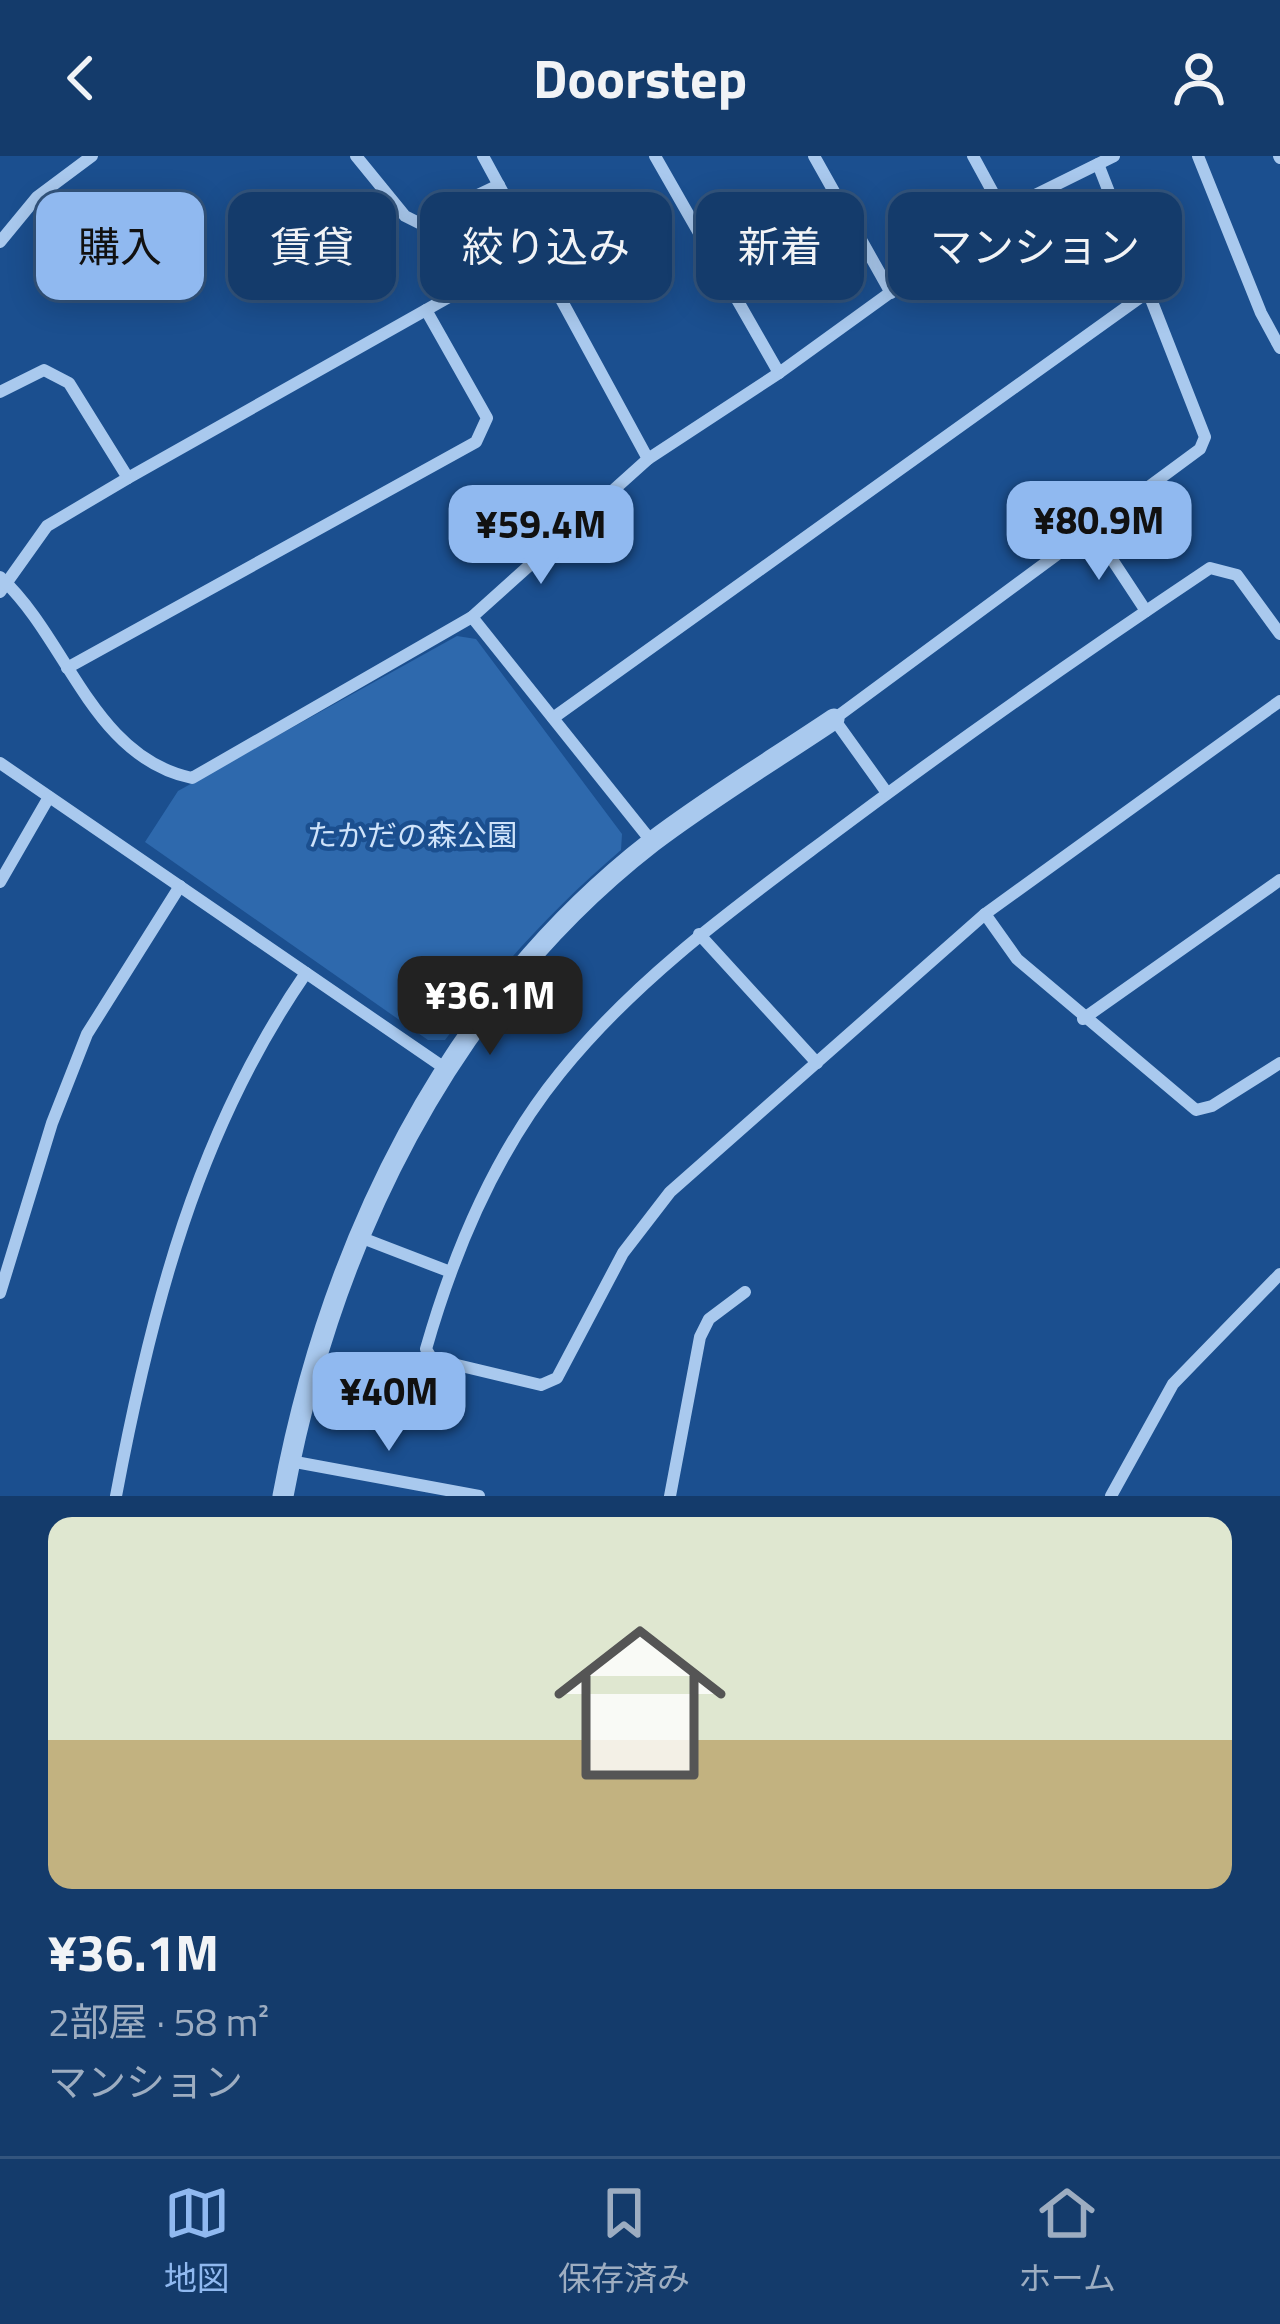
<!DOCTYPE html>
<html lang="ja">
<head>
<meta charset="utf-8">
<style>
  :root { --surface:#143b6b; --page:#214673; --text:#f1f3f6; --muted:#9dadc1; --line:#33557e; --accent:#90b9f0 }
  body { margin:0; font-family:"Titillium Web","Noto Sans JP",sans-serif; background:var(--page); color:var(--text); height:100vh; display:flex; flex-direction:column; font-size:45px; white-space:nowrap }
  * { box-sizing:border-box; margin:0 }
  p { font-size:39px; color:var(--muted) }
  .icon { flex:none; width:66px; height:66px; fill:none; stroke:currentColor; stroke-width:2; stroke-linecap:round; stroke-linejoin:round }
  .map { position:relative; height:1340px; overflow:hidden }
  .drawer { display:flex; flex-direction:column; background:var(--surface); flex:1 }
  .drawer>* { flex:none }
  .guide { position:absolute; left:36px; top:36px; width:1209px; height:108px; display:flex; gap:24px }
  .price { position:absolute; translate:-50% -102px; padding:0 27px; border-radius:24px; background:var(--accent); color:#111; font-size:39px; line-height:78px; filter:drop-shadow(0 3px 6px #0008) }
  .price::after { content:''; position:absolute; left:50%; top:72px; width:36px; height:27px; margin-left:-18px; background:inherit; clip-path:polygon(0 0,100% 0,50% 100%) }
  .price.current { background:#222; color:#fff }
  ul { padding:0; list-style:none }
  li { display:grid; align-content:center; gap:24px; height:636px; padding:0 48px }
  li+li { border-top:3px solid var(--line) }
  li span { display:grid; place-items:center; height:372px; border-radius:24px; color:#555 }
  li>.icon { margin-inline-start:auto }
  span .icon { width:216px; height:216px; fill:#fffc; stroke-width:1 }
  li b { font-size:51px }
  .tag { padding:0 42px; border-radius:24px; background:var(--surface); box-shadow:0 6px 30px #0003,0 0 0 3px var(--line); font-size:42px; line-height:108px }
  .tag.current { background:var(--accent); color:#111 }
  header { display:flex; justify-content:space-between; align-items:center; height:156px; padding:0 48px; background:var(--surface); font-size:54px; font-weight:700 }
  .tabs { display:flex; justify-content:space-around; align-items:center; height:168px; border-top:3px solid var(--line); background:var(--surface); font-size:33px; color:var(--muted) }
  .tabs a { display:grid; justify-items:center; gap:6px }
  .tabs .current { color:var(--accent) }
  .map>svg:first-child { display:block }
</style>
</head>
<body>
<header><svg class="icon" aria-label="back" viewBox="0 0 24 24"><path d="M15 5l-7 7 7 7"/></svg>Doorstep<svg class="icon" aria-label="person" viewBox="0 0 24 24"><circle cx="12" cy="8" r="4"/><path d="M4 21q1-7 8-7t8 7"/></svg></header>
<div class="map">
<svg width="1280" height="1340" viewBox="0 0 1280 1340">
  <rect width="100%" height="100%" fill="#1b4f8f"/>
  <!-- green -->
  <path fill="#2e69ad" d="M 457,480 L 476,483 L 622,678 L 621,694 C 553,752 498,813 445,884 L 428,884 L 145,686 L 178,635 Z"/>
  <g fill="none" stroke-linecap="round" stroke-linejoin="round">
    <!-- minor -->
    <g stroke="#a9c9ee" stroke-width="12">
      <path d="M 356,0 L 405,60 L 419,67 L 499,29"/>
      <path d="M 483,0 L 648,303"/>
      <path d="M 655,0 L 779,217"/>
      <path d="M 814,0 L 891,137"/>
      <path d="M 973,0 L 1003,55"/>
      <path d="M 1198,0 L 1261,157 L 1280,192"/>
      <path d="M 1279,0 L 1280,2"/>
      <path d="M 0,86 L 37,41 L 92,0"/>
      <path d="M 0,236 L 44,214 L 69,227 L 128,322 L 47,370 L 0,436"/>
      <path d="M 128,322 L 534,93"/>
      <path d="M 1092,373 L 1146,455"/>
      <path d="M 0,421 C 68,483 92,601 192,622 L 472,461 L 648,303 L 779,217 L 1003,55 L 1114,0"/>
      <path d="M 472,461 L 652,686"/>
      <path d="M 1280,478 L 1237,419 L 1210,412 C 1080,499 950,590 825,684 C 730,755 635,824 560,917 C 495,997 454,1095 426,1193 L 432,1203 L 541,1229 L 557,1222 L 623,1097 L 670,1036 L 985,758 L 1280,545"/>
      <path d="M 67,512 L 476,286 L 487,262 L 426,154"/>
      <path d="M 553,562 L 1149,135"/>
      <path d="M 0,607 L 446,913"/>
      <path d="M 887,637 L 834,563 L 1200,293 L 1205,281 L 1098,8"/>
      <path d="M 0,726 L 49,641"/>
      <path d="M 985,758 L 1017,803 L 1196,954 L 1212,950 L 1280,907"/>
      <path d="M 699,778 L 817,907"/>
      <path d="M 1083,863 L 1280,724"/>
      <path d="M 357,1080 L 448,1115"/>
      <path d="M 0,1137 L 52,967 L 87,878 L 180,730"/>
      <path d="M 290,1305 L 479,1340"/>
      <path d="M 116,1340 C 151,1154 197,975 306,817"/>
      <path d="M 670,1340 L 700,1181 L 709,1163 L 745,1136"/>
      <path d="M 1111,1340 L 1173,1228 L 1280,1118"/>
    </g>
    <!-- tertiary -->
    <path stroke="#a9c9ee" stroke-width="21" d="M 283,1340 C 330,1089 446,846 652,686 C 710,642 773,604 834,563"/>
  </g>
  <g text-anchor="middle" stroke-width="9" stroke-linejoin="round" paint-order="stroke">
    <!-- park labels -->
    <g font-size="30" fill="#cfe3fa" stroke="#1b4f8f">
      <text x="412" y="690">たかだの森公園</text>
    </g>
  </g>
</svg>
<b class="price" style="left:1099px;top:427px">¥80.9M</b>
<b class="price" style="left:541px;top:431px">¥59.4M</b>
<b class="price current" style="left:490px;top:902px">¥36.1M</b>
<b class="price" style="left:389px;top:1298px">¥40M</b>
<div class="guide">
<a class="tag current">購入</a>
<a class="tag">賃貸</a>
<a class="tag">絞り込み</a>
<a class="tag">新着</a>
<a class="tag">マンション</a>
</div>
</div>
<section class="drawer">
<ul>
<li><span style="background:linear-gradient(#dfe7d0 60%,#c2b280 0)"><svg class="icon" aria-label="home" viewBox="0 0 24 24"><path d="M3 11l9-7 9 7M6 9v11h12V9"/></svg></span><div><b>¥36.1M</b><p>2部屋 · 58 m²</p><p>マンション</p></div></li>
</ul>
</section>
<nav class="tabs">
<a class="current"><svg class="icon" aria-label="map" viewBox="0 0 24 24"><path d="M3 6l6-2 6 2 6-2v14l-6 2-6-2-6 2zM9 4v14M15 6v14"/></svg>地図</a>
<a><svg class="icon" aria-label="saved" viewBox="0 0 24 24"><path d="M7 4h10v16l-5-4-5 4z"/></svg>保存済み</a>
<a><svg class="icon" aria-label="home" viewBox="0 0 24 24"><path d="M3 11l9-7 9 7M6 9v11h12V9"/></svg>ホーム</a>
</nav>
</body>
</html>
